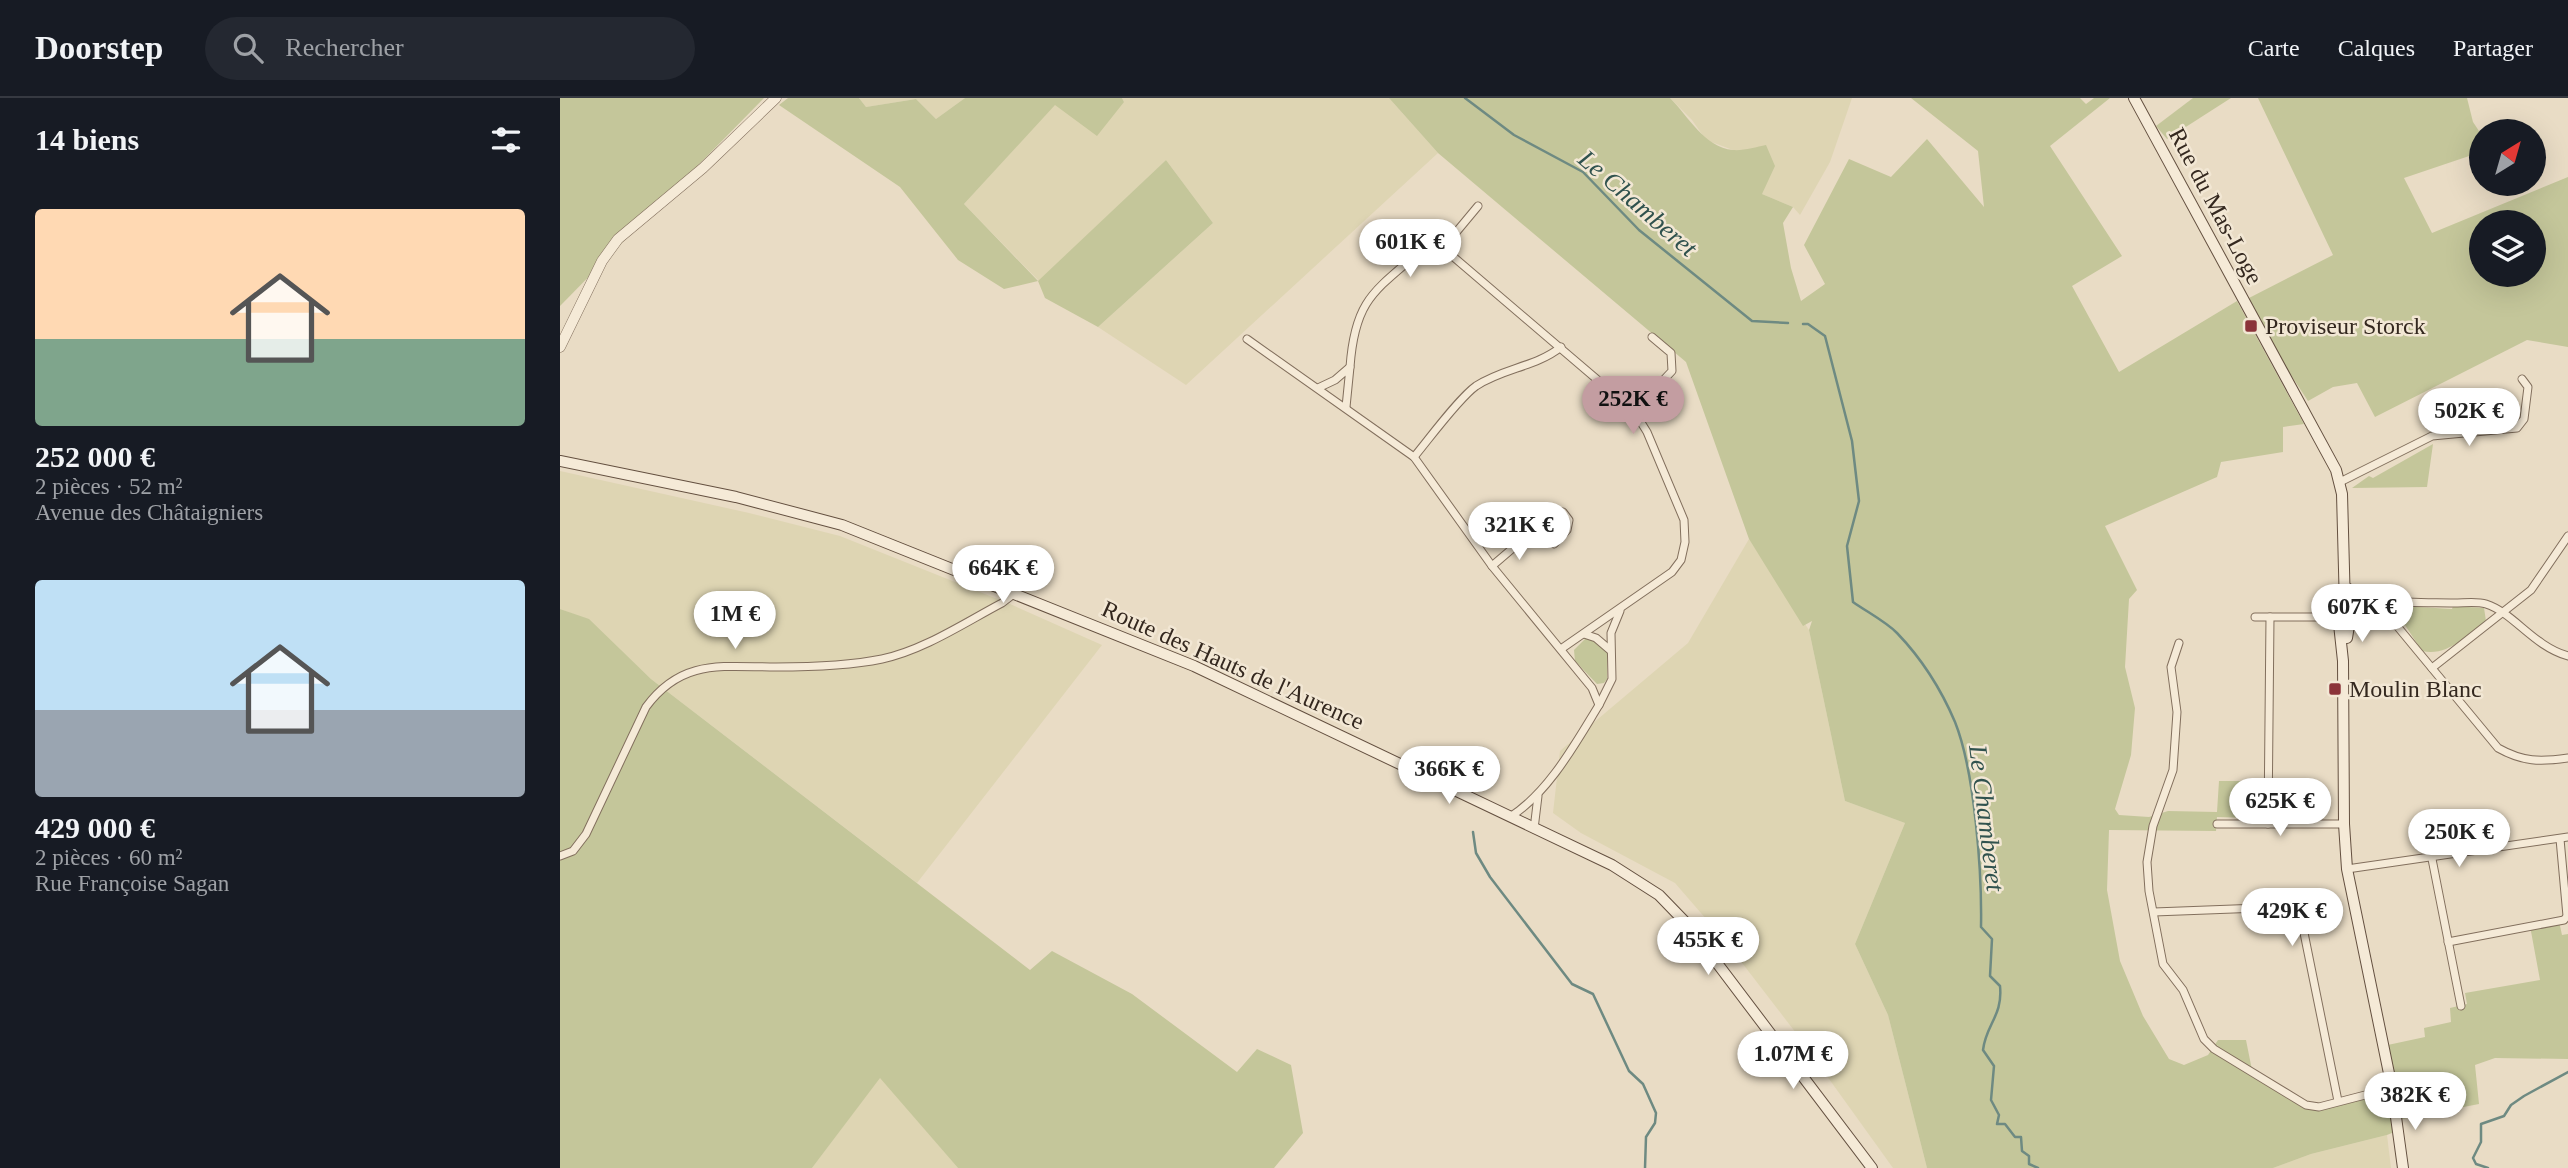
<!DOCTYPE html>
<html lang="fr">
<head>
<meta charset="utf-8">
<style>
  :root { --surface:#171b24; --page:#242831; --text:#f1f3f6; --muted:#9ea1a6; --line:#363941; --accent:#c39da1 }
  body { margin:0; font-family:"Times New Roman",serif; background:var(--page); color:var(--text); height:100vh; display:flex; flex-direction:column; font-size:26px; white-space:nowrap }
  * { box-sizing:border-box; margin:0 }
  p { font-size:23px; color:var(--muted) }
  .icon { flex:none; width:38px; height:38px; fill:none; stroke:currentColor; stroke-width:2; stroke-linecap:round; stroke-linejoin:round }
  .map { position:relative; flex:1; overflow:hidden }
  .panel { display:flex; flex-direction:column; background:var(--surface); width:560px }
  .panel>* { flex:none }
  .needle { width:46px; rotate:37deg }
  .fabs { position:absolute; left:1909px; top:21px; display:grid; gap:14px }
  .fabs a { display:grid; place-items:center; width:77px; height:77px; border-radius:50%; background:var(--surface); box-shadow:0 7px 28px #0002; font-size:35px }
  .price { position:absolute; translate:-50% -60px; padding:0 16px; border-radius:24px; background:#fff; color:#222; font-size:23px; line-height:46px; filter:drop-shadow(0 2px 4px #0008) }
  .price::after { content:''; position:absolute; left:50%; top:42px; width:21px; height:16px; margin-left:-10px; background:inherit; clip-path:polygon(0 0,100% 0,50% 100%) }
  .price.selected { background:var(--accent); color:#111 }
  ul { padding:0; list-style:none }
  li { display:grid; align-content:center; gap:14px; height:371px; padding:0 35px }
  li span { display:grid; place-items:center; height:217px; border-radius:7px; color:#555 }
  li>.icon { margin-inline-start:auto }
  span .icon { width:126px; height:126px; fill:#fffc; stroke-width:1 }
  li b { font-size:30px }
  h2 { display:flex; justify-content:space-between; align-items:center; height:84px; padding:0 35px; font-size:30px }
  header { display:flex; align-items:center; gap:42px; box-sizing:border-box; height:98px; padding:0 35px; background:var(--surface); border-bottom:2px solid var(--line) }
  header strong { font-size:33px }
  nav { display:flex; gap:38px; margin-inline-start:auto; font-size:24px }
  .search { width:490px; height:63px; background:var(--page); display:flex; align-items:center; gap:18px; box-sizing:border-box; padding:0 24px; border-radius:38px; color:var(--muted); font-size:26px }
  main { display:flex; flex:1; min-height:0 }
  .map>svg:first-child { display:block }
</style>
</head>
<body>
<header>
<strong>Doorstep</strong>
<div class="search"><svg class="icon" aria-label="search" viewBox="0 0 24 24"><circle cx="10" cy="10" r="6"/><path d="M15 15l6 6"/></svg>Rechercher</div>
<nav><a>Carte</a><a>Calques</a><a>Partager</a></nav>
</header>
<main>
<section class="panel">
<h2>14 biens<svg class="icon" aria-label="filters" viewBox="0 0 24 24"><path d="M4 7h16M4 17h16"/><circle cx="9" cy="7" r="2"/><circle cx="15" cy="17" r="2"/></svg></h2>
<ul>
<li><span style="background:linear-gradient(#ffd9b3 60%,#7fa58c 0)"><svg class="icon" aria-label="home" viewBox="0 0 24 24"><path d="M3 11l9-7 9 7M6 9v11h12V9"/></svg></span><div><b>252 000 €</b><p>2 pièces · 52 m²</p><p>Avenue des Châtaigniers</p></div></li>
<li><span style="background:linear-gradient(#bfe0f5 60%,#9aa5b1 0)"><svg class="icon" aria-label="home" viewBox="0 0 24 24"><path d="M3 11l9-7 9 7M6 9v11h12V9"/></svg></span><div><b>429 000 €</b><p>2 pièces · 60 m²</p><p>Rue Françoise Sagan</p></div></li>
</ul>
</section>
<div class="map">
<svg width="2008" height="1070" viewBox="0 0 2008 1070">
  <rect width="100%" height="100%" fill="#e9dcc5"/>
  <!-- farmland -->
  <g fill="#ded5b3">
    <path d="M 299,0 L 405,0 L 376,21 L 356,1 L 306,9 Z"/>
    <path d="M 562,0 L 829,0 L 878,55 L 626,287 L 538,229 L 653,125 L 606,62 L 479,183 L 404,106 L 495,6 L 564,4 Z"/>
    <path d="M 1110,0 L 1292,0 L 1270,64 L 1240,117 L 1233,109 L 1202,96 L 1173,52 L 1146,42 L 1132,22 Z"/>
    <path d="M 0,373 L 189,415 L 280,438 L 450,506 L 542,547 L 357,785 L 91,581 L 29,522 L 0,511 Z"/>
    <path d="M 1189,441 L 1249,532 L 1285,703 L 1345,725 L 1295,846 L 1328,917 L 1367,1070 L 1333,1070 L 1236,935 L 1166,844 L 1115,785 L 1021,735 L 993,715 L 1000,653 L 1128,545 Z"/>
    <path d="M 320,979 L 398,1070 L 252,1070 Z"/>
    <path d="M 1827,1037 L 1831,1070 L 1713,1070 L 1751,1056 Z"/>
  </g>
  <!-- green -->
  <g fill="#c4c69a" fill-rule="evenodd">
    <path d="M 0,0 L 204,0 L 0,208 Z"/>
    <path d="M 228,0 L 299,0 L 306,9 L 356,1 L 376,21 L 405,0 L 562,0 L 564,4 L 537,38 L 495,7 L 404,106 L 478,183 L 606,62 L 653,125 L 538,229 L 485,200 L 478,183 L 444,191 L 398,162 L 340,89 L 219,7 Z"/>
    <path d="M 829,0 L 1110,0 C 1129,19 1144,49 1173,52 C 1183,53 1196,49 1206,47 L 1215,68 L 1202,96 L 1233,109 L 1223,125 L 1231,170 L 1241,203 L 1265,186 L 1244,147 L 1289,61 L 1331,79 L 1367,41 L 1424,109 L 1418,53 L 1351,0 L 1520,0 L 1526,6 L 1534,0 L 1550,0 L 1490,48 L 1562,158 L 1512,188 L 1559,274 L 1677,203 L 1744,326 L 1723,329 L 1723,354 L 1661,364 L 1657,379 L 1545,428 L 1577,492 L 1569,501 L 1565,569 L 1575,610 L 1571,657 L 1555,711 L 1559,717 L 1589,719 L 1608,713 L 1657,714 L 1659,683 L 1701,683 L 1701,711 L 1693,720 L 1657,719 L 1656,733 L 1549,732 L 1547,792 L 1560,863 L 1583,918 L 1609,961 L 1624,967 L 1648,957 L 1658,942 L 1686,942 L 1693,977 L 1746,1007 L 1760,1009 L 1832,990 L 1823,948 L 1865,939 L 1864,930 L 1891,924 L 1890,910 L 1907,906 L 1905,895 L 1980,882 L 1970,828 L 1999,823 L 2002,837 L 2008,836 L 2008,961 L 1935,960 L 1915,967 L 1919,1006 L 1837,1022 L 1839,1032 L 1827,1037 L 1751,1056 L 1713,1070 L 1367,1070 L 1328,917 L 1295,846 L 1345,725 L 1285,703 L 1249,532 L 1252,523 L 1243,528 L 1189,441 L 1126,264 L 878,55 Z"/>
    <path d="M 1633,0 L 1671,0 L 1607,41 L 1596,28 Z"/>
    <path d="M 1698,0 L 1907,0 L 1913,24 L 1921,36 L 1921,54 L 1844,80 L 1872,135 L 2008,79 L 2008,249 L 1967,242 L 1815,319 L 1797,285 L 1773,289 L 1748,303 L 1727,271 L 1689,200 L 1773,157 ZM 1922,124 L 1974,124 L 1974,177 L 1922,177 Z"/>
    <path d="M 1873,346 L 1867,389 L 1792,390 L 1809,378 L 1813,380 Z"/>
    <path d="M 1810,502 L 1841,505 L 1842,508 L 1892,511 L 1893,508 L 1924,510 L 1926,523 C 1906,537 1888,559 1862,553 L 1845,527 L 1842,529 L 1829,517 L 1810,514 Z"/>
    <path d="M 0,511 L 29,521 L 91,581 L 470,872 L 492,853 L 572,896 L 677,974 L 697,951 L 731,967 L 743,1035 L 714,1070 L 398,1070 L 320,980 L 252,1070 L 0,1070 Z"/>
    <path d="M 1026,540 L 1033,542 L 1047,554 L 1047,581 L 1044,585 L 1037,586 L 1015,563 L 1014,552 Z"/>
  </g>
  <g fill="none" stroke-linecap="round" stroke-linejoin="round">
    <!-- stream -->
    <g stroke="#6e8a82" stroke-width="2.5">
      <path d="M 905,0 L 954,37 L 1023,74 L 1079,132 L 1192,223 L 1228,225"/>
      <path d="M 1243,226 L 1248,226 L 1265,238 L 1292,343 L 1299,403 L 1287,448 L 1293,504 C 1307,514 1325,523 1337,535 C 1361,560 1381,591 1395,624 C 1415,674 1422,775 1421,829 L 1432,841 L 1430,878 L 1440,888 C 1443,918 1426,926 1423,952 L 1434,968 L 1431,1002 L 1439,1017 L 1437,1026 L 1445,1026 L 1455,1039 L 1461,1039 L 1462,1053 L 1469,1058 L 1469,1066 L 1478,1070"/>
      <path d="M 913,734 L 916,755 L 930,779 L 1012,886 L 1033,896 L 1069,973 L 1083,986 L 1096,1015 L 1095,1025 L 1086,1039 L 1085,1070"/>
      <path d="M 1928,1070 L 1916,1066 L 1913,1060 L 1921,1044 L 1921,1026 L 1944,1018 L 1951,1007 L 1964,998 L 2008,974"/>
    </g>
    <defs>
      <g id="minor">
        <path d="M 883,150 L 1074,313 L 1087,334 L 1124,422 L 1125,444 L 1121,462 L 1112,474 L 1001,551"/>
        <path d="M 687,241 L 854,359 L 932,468 L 1032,590 L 1039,607 C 1015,646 989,694 950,719"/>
        <path d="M 790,269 C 795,200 815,193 864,150 L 883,150 L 918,108"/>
        <path d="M 758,290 L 775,282 L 790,269 L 786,309"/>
        <path d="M 1074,313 L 1112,273 L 1111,255 L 1092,239"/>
        <path d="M 854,359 C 869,341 899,300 916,288 C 943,270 976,269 1001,249"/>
        <path d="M 1780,384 L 1872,338 L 1957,330 L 1964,321 L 1968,289 L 1962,281"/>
        <path d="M 932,468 L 995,414 L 1003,414 L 1009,422 L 1007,432 L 994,446 L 977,431"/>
        <path d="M 1784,486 C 1811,508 1860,504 1894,505 C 1904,505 1917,503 1926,506 C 1954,515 1973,548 2008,558"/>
        <path d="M 1789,511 L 1806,498"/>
        <path d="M 1791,517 L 1821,519 L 1837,528 L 1938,650 C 1963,664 1980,664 2008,660"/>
        <path d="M 1695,519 L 1765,519 L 1778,517"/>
        <path d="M 1024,536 L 1036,540 L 1050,552"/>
        <path d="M 1619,545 L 1611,569 L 1617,614 L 1613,672 L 1593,728 L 1587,764 L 1589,793 L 1603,866 L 1623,892 L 1644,941 L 1654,951 L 1746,1007 L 1759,1009 L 1832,990"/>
        <path d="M 1872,570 L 1971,492 L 2008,438"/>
        <path d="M 1039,607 L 1052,581 L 1051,535 L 1060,513"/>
        <path d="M 1657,726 L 1784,726"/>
        <path d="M 1708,726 L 1710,519"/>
        <path d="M 974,731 L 978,698"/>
        <path d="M 0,758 L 13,753 L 26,736 L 86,609 C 122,560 163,569 216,569 C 250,569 288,568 322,561 C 364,552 404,525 442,505 L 455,495"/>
        <path d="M 1872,761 L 1901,908"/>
        <path d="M 1787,771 L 2008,739"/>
        <path d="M 1594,814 L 1726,809 L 1735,812 L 1741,820 L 1778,1003"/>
        <path d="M 1888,844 L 2004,822 L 2007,818 L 2000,741"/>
      </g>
      <path id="tertiary" d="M 0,249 L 42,163 L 58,141 L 143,70 L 216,0"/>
      <g id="secondary">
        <path d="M 1574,0 L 1776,372 L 1782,396 L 1785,509"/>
        <path d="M 0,363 L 176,399 L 282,427 L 634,568 L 1052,767 L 1099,797 L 1129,828 L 1312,1070"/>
        <path d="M 1785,509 L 1780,511 L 1778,517 L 1783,563 L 1784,726 L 1787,771 L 1832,990 L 1843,1070"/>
        <path d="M 1785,509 L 1791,515 L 1787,540"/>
      </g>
    </defs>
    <!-- minor casing -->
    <use href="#minor" stroke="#826f5d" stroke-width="9"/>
    <!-- tertiary casing -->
    <use href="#tertiary" stroke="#826f5d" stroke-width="11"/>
    <!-- secondary casing -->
    <use href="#secondary" stroke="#645040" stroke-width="12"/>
    <!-- minor -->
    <use href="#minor" stroke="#f5ead7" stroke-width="7"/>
    <!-- tertiary -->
    <use href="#tertiary" stroke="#f5ead7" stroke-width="10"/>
    <!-- secondary -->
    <use href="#secondary" stroke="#f5ead7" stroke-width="10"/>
  </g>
  <!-- markers -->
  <g fill="#8b3339" stroke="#f2e7d4" stroke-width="2.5">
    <rect x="1684" y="221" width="14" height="14" rx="3.5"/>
    <rect x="1768" y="584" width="14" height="14" rx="3.5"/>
  </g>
  <g text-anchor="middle" stroke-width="5" stroke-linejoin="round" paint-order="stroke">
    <!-- street labels -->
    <g font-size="24" fill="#34281f" stroke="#f2e7d4">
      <text transform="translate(1656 108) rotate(62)" y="8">Rue du Mas-Loge</text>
      <text transform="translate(673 567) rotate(24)" y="8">Route des Hauts de l'Aurence</text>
    </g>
    <!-- poi labels -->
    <g font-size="24" fill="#34281f" stroke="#f2e7d4" text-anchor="start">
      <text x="1705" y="236">Proviseur Storck</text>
      <text x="1789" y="599">Moulin Blanc</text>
    </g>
    <!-- water labels -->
    <g font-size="26" font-style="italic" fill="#30524e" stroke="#f2e7d4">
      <text transform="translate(1078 105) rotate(41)" y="9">Le Chamberet</text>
      <text transform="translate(1427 720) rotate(83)" y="9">Le Chamberet</text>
    </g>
  </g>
</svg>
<div class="fabs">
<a><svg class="needle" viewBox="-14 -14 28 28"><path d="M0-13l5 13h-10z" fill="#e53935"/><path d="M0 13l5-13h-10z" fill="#9ea1a6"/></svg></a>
<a><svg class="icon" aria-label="layers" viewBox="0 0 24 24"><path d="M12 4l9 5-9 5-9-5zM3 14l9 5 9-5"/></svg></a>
</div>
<b class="price" style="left:850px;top:181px">601K €</b>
<b class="price selected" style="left:1073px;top:338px">252K €</b>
<b class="price" style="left:1909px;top:350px">502K €</b>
<b class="price" style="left:959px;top:464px">321K €</b>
<b class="price" style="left:443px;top:507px">664K €</b>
<b class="price" style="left:1802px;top:546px">607K €</b>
<b class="price" style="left:175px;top:553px">1M €</b>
<b class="price" style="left:889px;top:708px">366K €</b>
<b class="price" style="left:1720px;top:740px">625K €</b>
<b class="price" style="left:1899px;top:771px">250K €</b>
<b class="price" style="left:1732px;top:850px">429K €</b>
<b class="price" style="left:1148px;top:879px">455K €</b>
<b class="price" style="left:1233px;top:993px">1.07M €</b>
<b class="price" style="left:1855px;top:1034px">382K €</b>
</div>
</main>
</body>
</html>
